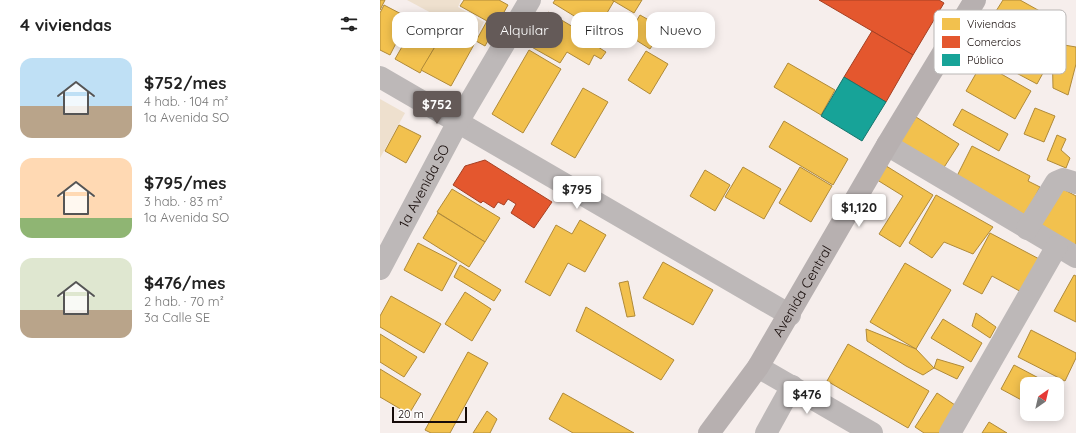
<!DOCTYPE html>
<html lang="es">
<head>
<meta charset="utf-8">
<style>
  :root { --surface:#fff; --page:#f6f6f6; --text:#222; --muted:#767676; --accent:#645a58 }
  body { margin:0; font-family:Quicksand,sans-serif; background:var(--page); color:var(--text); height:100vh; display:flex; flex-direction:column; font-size:15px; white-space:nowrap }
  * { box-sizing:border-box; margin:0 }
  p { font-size:13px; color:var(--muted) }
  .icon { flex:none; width:22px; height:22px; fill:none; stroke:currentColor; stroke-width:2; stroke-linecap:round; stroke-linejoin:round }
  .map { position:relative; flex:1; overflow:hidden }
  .drawer { display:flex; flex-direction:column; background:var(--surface); width:380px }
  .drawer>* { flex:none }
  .guide { position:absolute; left:12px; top:12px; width:380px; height:36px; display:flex; gap:8px }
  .needle { width:26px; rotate:34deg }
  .fabs { position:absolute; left:640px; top:377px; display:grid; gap:8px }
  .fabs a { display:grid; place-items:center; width:44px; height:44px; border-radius:8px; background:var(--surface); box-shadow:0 2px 10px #0003; font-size:20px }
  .scale { position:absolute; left:12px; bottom:10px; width:75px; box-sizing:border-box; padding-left:4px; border:2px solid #160b09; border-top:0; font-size:11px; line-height:14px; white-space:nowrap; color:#160b09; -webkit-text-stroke:3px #fff; paint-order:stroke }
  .price { position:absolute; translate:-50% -34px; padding:0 9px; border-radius:4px; background:#fff; color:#222; font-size:13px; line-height:26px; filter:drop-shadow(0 1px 2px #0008) }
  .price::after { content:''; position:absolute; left:50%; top:24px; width:12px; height:9px; margin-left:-6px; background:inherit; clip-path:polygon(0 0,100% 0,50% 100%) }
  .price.on { background:var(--accent); color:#fff }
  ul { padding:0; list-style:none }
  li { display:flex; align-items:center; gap:12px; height:100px; padding:0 20px }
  li span { display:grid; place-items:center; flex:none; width:112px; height:80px; border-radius:12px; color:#555 }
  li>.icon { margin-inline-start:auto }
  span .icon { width:48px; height:48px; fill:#fffc; stroke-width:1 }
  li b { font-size:17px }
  h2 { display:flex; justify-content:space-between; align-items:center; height:48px; padding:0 20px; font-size:17px }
  .tag { padding:0 14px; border-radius:12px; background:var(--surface); box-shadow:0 2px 10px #0003; font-size:14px; line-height:36px }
  .tag.on { background:var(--accent); color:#fff }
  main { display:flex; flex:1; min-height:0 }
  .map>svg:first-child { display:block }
</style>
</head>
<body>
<main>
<section class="drawer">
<h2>4 viviendas<svg class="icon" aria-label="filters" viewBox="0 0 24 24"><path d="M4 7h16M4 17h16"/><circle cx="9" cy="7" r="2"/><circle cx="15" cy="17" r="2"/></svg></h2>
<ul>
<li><span style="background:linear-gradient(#bfe0f5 60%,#b9a48a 0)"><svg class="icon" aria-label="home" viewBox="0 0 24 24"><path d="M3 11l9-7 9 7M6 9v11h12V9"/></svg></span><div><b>$752/mes</b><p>4 hab. · 104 m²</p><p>1a Avenida SO</p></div></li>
<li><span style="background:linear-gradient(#ffd9b3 75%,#8fb573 0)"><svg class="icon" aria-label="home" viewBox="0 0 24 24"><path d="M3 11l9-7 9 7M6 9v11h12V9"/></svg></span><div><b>$795/mes</b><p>3 hab. · 83 m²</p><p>1a Avenida SO</p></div></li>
<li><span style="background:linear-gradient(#dfe7d0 65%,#b9a48a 0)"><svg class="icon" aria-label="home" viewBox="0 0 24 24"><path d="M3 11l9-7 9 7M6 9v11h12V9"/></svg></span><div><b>$476/mes</b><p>2 hab. · 70 m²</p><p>3a Calle SE</p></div></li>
</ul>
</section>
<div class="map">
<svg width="696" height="433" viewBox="0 0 696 433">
  <rect width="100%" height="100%" fill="#f6eeec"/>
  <!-- green -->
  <g fill="#eee0ce">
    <path d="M 27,0 L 81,0 L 78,7 L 104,22 L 96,37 Z"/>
    <path d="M 0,99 L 25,113 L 0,158 Z"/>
  </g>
  <!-- homes -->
  <g fill="#f2c14e" stroke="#b08a39">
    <path d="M 0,0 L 5,0 L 0,10 Z"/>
    <path d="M 84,0 L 119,0 L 128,5 L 105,46 L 96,41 L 107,21 L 80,6 Z"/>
    <path d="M 175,0 L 232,0 L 234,1 L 217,30 L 173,3 Z"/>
    <path d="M 232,0 L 262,0 L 254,13 Z"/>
    <path d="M 623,0 L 640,0 L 683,24 L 668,51 L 611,19 Z"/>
    <path d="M 4,5 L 29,18 L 10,55 L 0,50 L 0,13 Z"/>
    <path d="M 168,12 L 220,43 L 218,47 L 226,52 L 221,59 L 214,55 L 209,65 L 187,52 L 180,63 L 148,45 Z"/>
    <path d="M 260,15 L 283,28 L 270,49 L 248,35 Z"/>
    <path d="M 39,17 L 64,31 L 40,73 L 15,59 Z"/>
    <path d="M 68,25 L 96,41 L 71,86 L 41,70 Z"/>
    <path d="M 622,37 L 669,62 L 657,84 L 610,59 Z"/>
    <path d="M 672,43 L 696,47 L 696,64 L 688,95 L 673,88 Z"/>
    <path d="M 149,50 L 181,69 L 143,133 L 112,114 Z"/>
    <path d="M 266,51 L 288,64 L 270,94 L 248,80 Z"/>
    <path d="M 408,63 L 455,90 L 441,115 L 394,87 Z"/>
    <path d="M 602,63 L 651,91 L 635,119 L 586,91 Z"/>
    <path d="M 203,88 L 228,102 L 195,158 L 171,144 Z"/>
    <path d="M 655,108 L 675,116 L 664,142 L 644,134 Z"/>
    <path d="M 582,109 L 628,134 L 619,151 L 573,125 Z"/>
    <path d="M 536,117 L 579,144 L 561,172 L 518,145 Z"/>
    <path d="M 404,121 L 468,159 L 453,185 L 389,147 Z"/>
    <path d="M 19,125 L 41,136 L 26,163 L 5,151 Z"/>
    <path d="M 677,135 L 686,139 L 681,150 L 690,158 L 686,168 L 667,160 Z"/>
    <path d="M 592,146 L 650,176 L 648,181 L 660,187 L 644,219 L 574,182 Z"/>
    <path d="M 503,164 L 553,195 L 520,247 L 499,234 L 523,196 L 494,178 Z"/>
    <path d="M 363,167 L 401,189 L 384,219 L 345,197 Z"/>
    <path d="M 420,167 L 452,186 L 431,222 L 399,203 Z"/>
    <path d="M 325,170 L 350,185 L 335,211 L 310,196 Z"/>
    <path d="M 681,188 L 696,196 L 696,252 L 657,230 Z"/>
    <path d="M 72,189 L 120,218 L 105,242 L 57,212 Z"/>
    <path d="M 556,195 L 613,227 L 593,254 L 564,242 L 552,258 L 529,243 Z"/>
    <path d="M 58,213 L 105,242 L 89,267 L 43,238 Z"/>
    <path d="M 200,220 L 226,235 L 205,272 L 188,263 L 170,296 L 145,282 L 176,225 L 192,234 Z"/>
    <path d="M 610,233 L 663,261 L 645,294 L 612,276 L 602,294 L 583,284 Z"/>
    <path d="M 38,243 L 77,263 L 62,291 L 24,270 Z"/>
    <path d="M 283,262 L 333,290 L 313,325 L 263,298 Z"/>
    <path d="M 525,263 L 571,290 L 536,349 L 490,322 Z"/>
    <path d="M 80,265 L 121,290 L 114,301 L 74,277 Z"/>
    <path d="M 694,275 L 696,276 L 696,322 L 674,311 Z"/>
    <path d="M 248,281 L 255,316 L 247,317 L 239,283 Z"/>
    <path d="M 85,292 L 111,309 L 92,341 L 65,324 Z"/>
    <path d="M 11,296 L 61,324 L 44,353 L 0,327 L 0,316 Z"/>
    <path d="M 206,307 L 294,360 L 281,380 L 196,331 Z"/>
    <path d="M 596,313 L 616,327 L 610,338 L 592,326 Z"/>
    <path d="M 563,319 L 602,343 L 591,362 L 551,338 Z"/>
    <path d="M 486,329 L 536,349 L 554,368 L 543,375 L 526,366 L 487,341 Z"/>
    <path d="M 651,330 L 696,353 L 696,358 L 685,381 L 638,357 Z"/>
    <path d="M 0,334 L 37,357 L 24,377 L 0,362 Z"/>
    <path d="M 468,344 L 549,391 L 528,428 L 447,381 Z"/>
    <path d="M 88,352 L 108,363 L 70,433 L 51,433 L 45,430 Z"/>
    <path d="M 557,359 L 584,367 L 577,379 L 554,368 Z"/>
    <path d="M 634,365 L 670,384 L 647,384 L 647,403 L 621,389 Z"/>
    <path d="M 0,369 L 41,394 L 29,414 L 0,397 Z"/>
    <path d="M 183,393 L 254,433 L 193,433 L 169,419 Z"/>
    <path d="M 557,393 L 581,409 L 565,433 L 544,433 L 535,427 Z"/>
    <path d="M 107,411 L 117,419 L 110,433 L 93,433 Z"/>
    <path d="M 609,422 L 627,433 L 602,433 Z"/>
  </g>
  <!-- shops -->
  <g fill="#e4572e" stroke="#a64023">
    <path d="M 439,0 L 559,0 L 564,3 L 533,55 Z"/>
    <path d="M 492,31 L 533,55 L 506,102 L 464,77 Z"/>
    <path d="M 105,160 L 172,202 L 154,228 L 131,213 L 136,204 L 128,199 L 124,205 L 118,202 L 114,208 L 103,201 L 101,203 L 73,185 L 85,166 Z"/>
  </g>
  <!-- public -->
  <path fill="#17a398" stroke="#17756d" d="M 464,77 L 506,102 L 482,141 L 441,116 Z"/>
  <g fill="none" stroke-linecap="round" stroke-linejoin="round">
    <!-- minor -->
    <g stroke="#bdb8b8" stroke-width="22">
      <path d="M 0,77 L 410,315"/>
      <path d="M 507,145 L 696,257"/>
      <path d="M 647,229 L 676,182 L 683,179 L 696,183"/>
      <path id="s1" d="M 0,269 L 78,122 L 150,0"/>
      <path d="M 378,367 L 492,433"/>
      <path d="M 386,433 L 412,386"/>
      <path d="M 570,433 L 677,246"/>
    </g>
    <!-- major -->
    <path stroke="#b7b0b0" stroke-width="22" id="s2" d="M 329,433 L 378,367 L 507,145 L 595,0"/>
  </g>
  <g text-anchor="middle" stroke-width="4" stroke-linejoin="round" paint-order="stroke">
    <!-- street labels -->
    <g font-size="14" fill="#160b09" stroke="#fff">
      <text dy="5" stroke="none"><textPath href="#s1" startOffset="94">1a Avenida SO</textPath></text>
      <text dy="5" stroke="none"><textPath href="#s2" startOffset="170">Avenida Central</textPath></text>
    </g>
  </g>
  <!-- legend -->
  <rect x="554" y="10" width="132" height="64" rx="6" fill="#fff" stroke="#b9b6b5" stroke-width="1"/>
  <rect x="562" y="18" width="18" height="12" fill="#f2c14e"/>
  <rect x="562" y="36" width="18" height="12" fill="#e4572e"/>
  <rect x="562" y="54" width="18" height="12" fill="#17a398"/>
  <g font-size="11" fill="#160b09">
    <text x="587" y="28">Viviendas</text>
    <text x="587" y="46">Comercios</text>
    <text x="587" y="64">Público</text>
  </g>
</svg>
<div class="fabs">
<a><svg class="needle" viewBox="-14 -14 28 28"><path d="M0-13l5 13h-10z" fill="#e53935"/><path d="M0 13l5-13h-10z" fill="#767676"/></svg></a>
</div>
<div class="scale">20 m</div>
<b class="price on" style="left:57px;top:125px">$752</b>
<b class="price" style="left:197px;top:210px">$795</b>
<b class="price" style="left:479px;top:228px">$1,120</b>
<b class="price" style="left:427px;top:415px">$476</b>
<div class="guide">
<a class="tag">Comprar</a>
<a class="tag on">Alquilar</a>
<a class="tag">Filtros</a>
<a class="tag">Nuevo</a>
</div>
</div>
</main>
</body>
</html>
